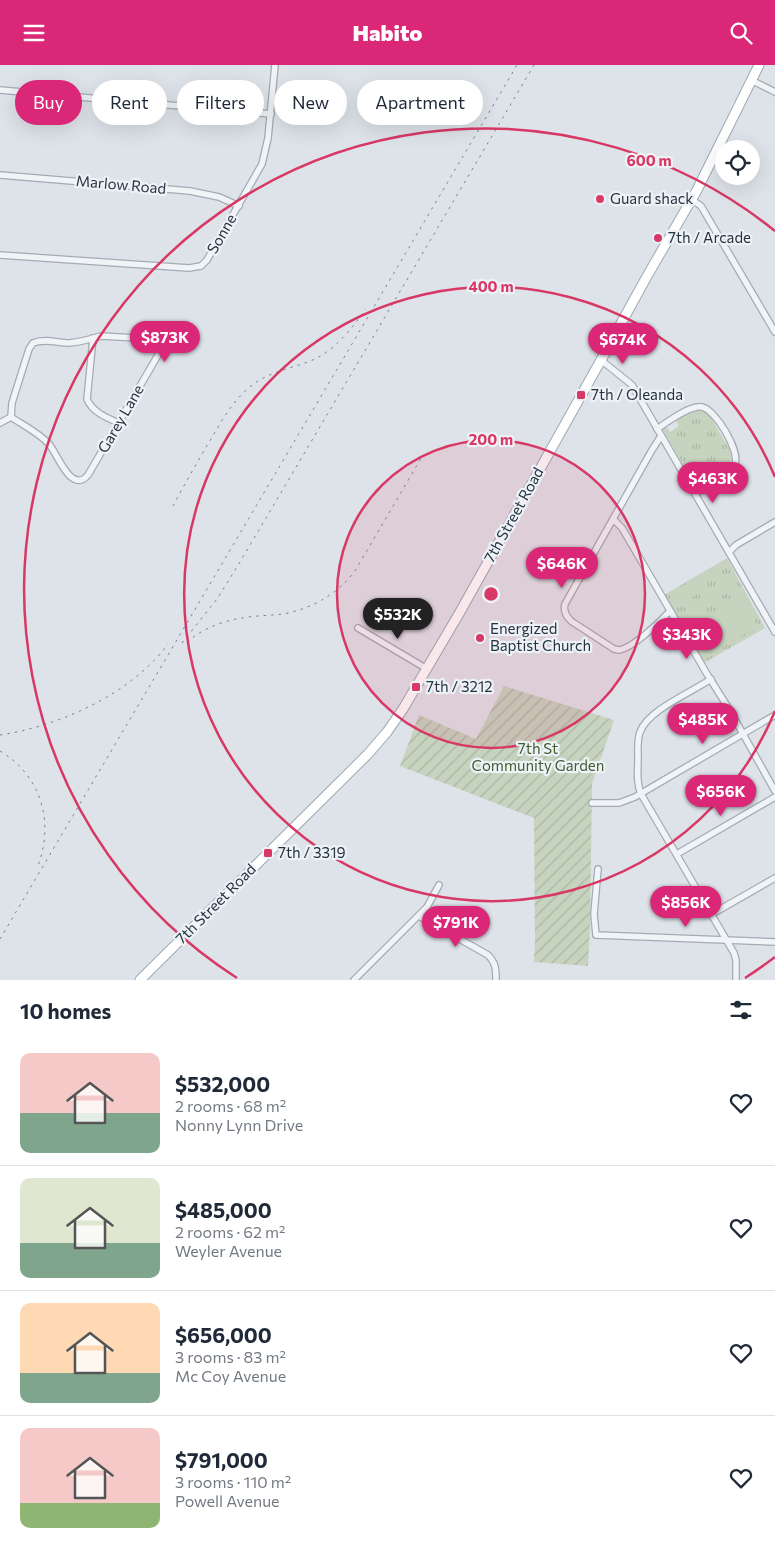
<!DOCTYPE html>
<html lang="en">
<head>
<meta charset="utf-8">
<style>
  :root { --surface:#fff; --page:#f2f2f3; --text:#1f2937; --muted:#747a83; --line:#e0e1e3; --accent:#db2777 }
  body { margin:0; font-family:Commissioner,sans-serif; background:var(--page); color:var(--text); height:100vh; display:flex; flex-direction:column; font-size:19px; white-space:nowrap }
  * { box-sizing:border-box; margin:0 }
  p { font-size:16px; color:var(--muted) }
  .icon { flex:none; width:28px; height:28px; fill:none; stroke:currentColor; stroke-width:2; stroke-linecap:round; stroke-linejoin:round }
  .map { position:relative; height:915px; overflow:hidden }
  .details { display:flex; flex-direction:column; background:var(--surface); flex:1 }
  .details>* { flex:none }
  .hud { position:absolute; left:15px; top:15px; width:500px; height:45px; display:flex; gap:10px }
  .controls { position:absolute; left:715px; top:75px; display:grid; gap:10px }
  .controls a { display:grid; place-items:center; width:45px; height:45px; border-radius:50%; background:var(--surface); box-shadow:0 5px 20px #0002; font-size:25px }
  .price { position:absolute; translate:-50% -42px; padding:0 11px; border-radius:18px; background:var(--accent); color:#fff; font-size:16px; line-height:32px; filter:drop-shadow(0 1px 2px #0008) }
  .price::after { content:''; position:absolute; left:50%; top:30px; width:15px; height:11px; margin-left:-8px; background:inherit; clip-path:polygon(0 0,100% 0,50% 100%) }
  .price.selected { background:#222; color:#fff }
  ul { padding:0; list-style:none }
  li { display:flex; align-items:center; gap:15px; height:125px; padding:0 20px }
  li+li { border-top:1px solid var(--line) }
  li span { display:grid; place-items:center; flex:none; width:140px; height:100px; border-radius:10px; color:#555 }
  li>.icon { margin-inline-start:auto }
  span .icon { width:60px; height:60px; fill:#fffc; stroke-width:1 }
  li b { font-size:21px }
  h2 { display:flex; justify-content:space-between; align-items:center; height:60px; padding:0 20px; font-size:21px }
  .chip { padding:0 18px; border-radius:22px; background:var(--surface); box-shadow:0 5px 20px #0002; font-size:18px; line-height:45px }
  .chip.selected { background:var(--accent); color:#fff }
  header { display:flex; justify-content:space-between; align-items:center; height:65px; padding:0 20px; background:var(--accent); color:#fff; font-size:22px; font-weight:800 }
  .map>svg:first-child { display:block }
</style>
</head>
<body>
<header><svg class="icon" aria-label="menu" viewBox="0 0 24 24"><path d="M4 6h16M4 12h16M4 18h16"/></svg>Habito<svg class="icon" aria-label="search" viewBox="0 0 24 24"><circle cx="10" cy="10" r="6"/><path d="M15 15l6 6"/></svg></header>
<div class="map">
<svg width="775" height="915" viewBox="0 0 775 915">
  <defs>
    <pattern id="grass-tufts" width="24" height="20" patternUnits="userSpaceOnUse" patternTransform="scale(1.25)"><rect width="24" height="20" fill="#c6d3be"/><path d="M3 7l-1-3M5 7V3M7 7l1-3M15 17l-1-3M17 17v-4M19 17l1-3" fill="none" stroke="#aab6a4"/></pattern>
    <pattern id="garden-furrows" width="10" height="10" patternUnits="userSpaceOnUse" patternTransform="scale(1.25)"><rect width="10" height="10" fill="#c6d3be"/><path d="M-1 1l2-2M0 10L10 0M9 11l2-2" fill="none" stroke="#aab6a4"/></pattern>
  </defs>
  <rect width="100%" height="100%" fill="#dee3e9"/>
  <!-- grass -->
  <g fill="url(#grass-tufts)">
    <path d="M 696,345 L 705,347 L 710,351 L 730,385 L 731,392 L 730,399 L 725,404 L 709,413 L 706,408 L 697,413 L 700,419 L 697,420 L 690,411 L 663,365 L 666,361 L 670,367 L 679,361 L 676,355 L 690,347 Z"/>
    <path d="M 727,493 L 765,563 L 704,598 L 664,530 Z"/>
  </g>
  <!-- garden -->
  <path fill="url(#garden-furrows)" d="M 504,621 L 614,655 L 592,719 L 590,861 L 588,901 L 534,897 L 535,875 L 534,753 L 400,701 L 419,650 L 476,674 Z"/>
  <!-- pitch -->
  <g fill="#c6d3be">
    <path d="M 689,517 L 696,530 L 676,542 L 669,529 Z"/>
    <path d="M 742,536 L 758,561 L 712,588 L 697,562 Z"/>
  </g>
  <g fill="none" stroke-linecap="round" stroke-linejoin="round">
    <defs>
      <g id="minor">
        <path d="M 751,15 L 775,27"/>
        <path d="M 0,25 L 271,49"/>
        <path d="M 0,110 L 190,126 L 219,132 L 239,141"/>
        <path d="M 691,134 L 701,141 L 775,267"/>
        <path d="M 0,190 L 189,203 L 201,201 L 207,195 L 262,99 L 268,73 L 275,0"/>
        <path d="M 101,271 L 155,274 L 161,285 L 88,410 C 71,430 57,388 49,379 C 39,368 23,360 11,352 L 12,338 L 29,284 L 33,278 C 45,273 58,278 69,278 C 80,277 91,274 101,271 Z"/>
        <path d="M 93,273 L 87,334 C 92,347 107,353 119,358"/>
        <path d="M 155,274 L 169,267 L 174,275 L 161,285"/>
        <path d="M 601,295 L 632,320 L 775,567"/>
        <path d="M 0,358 L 11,352"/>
        <path d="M 657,364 C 667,357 690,340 702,342 C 716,345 740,386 735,399 C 729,412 706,420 695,429"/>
        <path d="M 661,371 L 652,385 L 565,539 C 563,546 566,551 571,556 L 614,584 L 619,585 C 633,583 661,556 670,546"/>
        <path d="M 613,454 L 622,463 L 632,480 L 707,609 L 729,644 L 775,726"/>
        <path d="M 729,487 L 736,480 L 775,457"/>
        <path d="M 358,563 L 427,604"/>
        <path d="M 711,614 C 692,627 648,645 640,667 C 637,675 638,685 638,694 C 638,705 636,718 641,729 L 734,888 L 736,895 L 736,915"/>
        <path d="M 592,738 L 619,738 L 635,732 L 775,650"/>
        <path d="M 677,789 L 775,732"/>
        <path d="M 598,804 L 594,849 L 596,870 L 775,877"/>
        <path d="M 712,849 L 775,813"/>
        <path d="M 419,851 L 488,890 C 496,898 496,905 496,915"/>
        <path d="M 354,915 L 427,842 L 439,820"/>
      </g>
      <path id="primary" d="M 140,915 L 368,689 L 387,667 L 403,644 L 460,547 L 601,295 L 646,213 L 697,125 L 759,0"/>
    </defs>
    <!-- minor casing -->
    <use href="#minor" stroke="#a3abb3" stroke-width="8"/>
    <!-- primary casing -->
    <use href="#primary" stroke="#9ca9b5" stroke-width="11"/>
    <!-- minor -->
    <use href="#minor" stroke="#f1f4f7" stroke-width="5.5"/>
    <!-- primary -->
    <use href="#primary" stroke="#fff" stroke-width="9"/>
    <!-- rail -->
    <g stroke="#768593" stroke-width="1" stroke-dasharray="2.5 5" stroke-linecap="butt">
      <path d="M 173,441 C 183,422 194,403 205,384 C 219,361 232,334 255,318 C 274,305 295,303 315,294 C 337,283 352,263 366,244"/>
      <path d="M 187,577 C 202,564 222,556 242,553 C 257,550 273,551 288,548 C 315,542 338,528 355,506 L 423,390"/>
      <path d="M 182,578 L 217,534 L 237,502 L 534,0"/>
      <path d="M 0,670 C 60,661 131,629 168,579"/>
      <path d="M 0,686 C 42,711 55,759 37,803"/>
      <path d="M 0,874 L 517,0"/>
    </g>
  </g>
  <!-- distance rings -->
  <circle cx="491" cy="529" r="154" fill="#d83865" fill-opacity=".12"/>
  <g fill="none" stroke="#d83865" stroke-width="2.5">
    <circle cx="491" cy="529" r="154"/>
    <path d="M775 646A307 307 0 1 1 775 412"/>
    <path d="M775 892A461 461 0 0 1 745 913M237 913A461 461 0 1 1 775 166"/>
  </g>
  <!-- markers -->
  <g fill="#d83865" stroke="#edf2f6" stroke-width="2">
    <circle cx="600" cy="134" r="5"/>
    <circle cx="658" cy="173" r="5"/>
    <rect x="576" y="325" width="10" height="10" rx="2.5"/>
    <circle cx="480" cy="573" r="5"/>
    <rect x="411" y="617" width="10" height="10" rx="2.5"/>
    <rect x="263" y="783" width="10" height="10" rx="2.5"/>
  </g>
  <g text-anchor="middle" stroke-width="4.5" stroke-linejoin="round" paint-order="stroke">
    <!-- street labels -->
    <g font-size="15" fill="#263341" stroke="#edf2f6">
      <text transform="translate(121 120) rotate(5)" y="5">Marlow Road</text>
      <text transform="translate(222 169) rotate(-60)" y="5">Sonne</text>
      <text transform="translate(121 354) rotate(-60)" y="5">Garey Lane</text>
      <text transform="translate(514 450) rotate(-61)" y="5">7th Street Road</text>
      <text transform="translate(216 839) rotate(-45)" y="5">7th Street Road</text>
    </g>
    <!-- poi labels -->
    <g font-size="15" fill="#263341" stroke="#edf2f6" text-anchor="start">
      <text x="610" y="139">Guard shack</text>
      <text x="668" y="178">7th / Arcade</text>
      <text x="591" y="335">7th / Oleanda</text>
      <text x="490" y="569">Energized<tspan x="490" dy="17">Baptist Church</tspan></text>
      <text x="426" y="627">7th / 3212</text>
      <text x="278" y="793">7th / 3319</text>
    </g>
    <!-- park labels -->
    <g font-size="15" fill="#405d32" stroke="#edf2f6">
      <text x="538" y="689">7th St<tspan x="538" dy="17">Community Garden</tspan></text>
    </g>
  </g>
  <circle cx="491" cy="529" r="8" fill="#d83865" stroke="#edf2f6" stroke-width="2.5"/>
  <g font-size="15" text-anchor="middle" font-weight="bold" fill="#d83865" stroke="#edf2f6" stroke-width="4.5" stroke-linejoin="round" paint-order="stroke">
    <text x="649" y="101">600 m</text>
    <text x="491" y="227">400 m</text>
    <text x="491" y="380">200 m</text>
  </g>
</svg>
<div class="controls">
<a><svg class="icon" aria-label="locate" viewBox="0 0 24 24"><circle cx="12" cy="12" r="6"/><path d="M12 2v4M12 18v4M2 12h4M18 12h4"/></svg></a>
</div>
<b class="price" style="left:165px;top:298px">$873K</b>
<b class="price" style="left:623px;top:300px">$674K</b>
<b class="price" style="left:713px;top:439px">$463K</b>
<b class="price" style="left:562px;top:524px">$646K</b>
<b class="price selected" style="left:398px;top:575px">$532K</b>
<b class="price" style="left:687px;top:595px">$343K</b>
<b class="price" style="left:703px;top:680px">$485K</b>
<b class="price" style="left:721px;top:752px">$656K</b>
<b class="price" style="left:686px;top:863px">$856K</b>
<b class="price" style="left:456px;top:883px">$791K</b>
<div class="hud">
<a class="chip selected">Buy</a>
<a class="chip">Rent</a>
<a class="chip">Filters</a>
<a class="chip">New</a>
<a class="chip">Apartment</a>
</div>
</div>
<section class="details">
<h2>10 homes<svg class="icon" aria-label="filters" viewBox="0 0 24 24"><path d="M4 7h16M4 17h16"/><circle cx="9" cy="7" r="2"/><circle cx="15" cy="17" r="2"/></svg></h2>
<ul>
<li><span style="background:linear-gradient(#f6c9c9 60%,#7fa58c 0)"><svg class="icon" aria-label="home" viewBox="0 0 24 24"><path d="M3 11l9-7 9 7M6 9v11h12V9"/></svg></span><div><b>$532,000</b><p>2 rooms · 68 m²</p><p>Nonny Lynn Drive</p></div><svg class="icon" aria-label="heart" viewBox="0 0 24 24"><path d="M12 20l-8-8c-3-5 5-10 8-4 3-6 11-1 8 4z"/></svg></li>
<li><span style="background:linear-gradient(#dfe7d0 65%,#7fa58c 0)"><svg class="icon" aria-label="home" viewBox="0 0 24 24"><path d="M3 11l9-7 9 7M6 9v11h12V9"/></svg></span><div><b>$485,000</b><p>2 rooms · 62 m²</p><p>Weyler Avenue</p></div><svg class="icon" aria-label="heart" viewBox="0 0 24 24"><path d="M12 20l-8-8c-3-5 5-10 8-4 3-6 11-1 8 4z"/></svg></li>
<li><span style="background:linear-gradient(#ffd9b3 70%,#7fa58c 0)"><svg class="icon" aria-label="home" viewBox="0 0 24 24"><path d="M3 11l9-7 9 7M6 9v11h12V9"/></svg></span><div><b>$656,000</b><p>3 rooms · 83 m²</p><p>Mc Coy Avenue</p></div><svg class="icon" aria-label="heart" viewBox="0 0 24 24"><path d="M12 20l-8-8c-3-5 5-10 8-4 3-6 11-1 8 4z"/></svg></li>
<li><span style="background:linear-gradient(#f6c9c9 75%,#8fb573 0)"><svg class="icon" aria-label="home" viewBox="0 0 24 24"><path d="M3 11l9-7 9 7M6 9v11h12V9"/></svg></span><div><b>$791,000</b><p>3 rooms · 110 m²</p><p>Powell Avenue</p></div><svg class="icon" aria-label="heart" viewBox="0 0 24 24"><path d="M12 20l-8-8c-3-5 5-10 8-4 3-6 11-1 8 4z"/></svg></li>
</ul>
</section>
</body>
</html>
